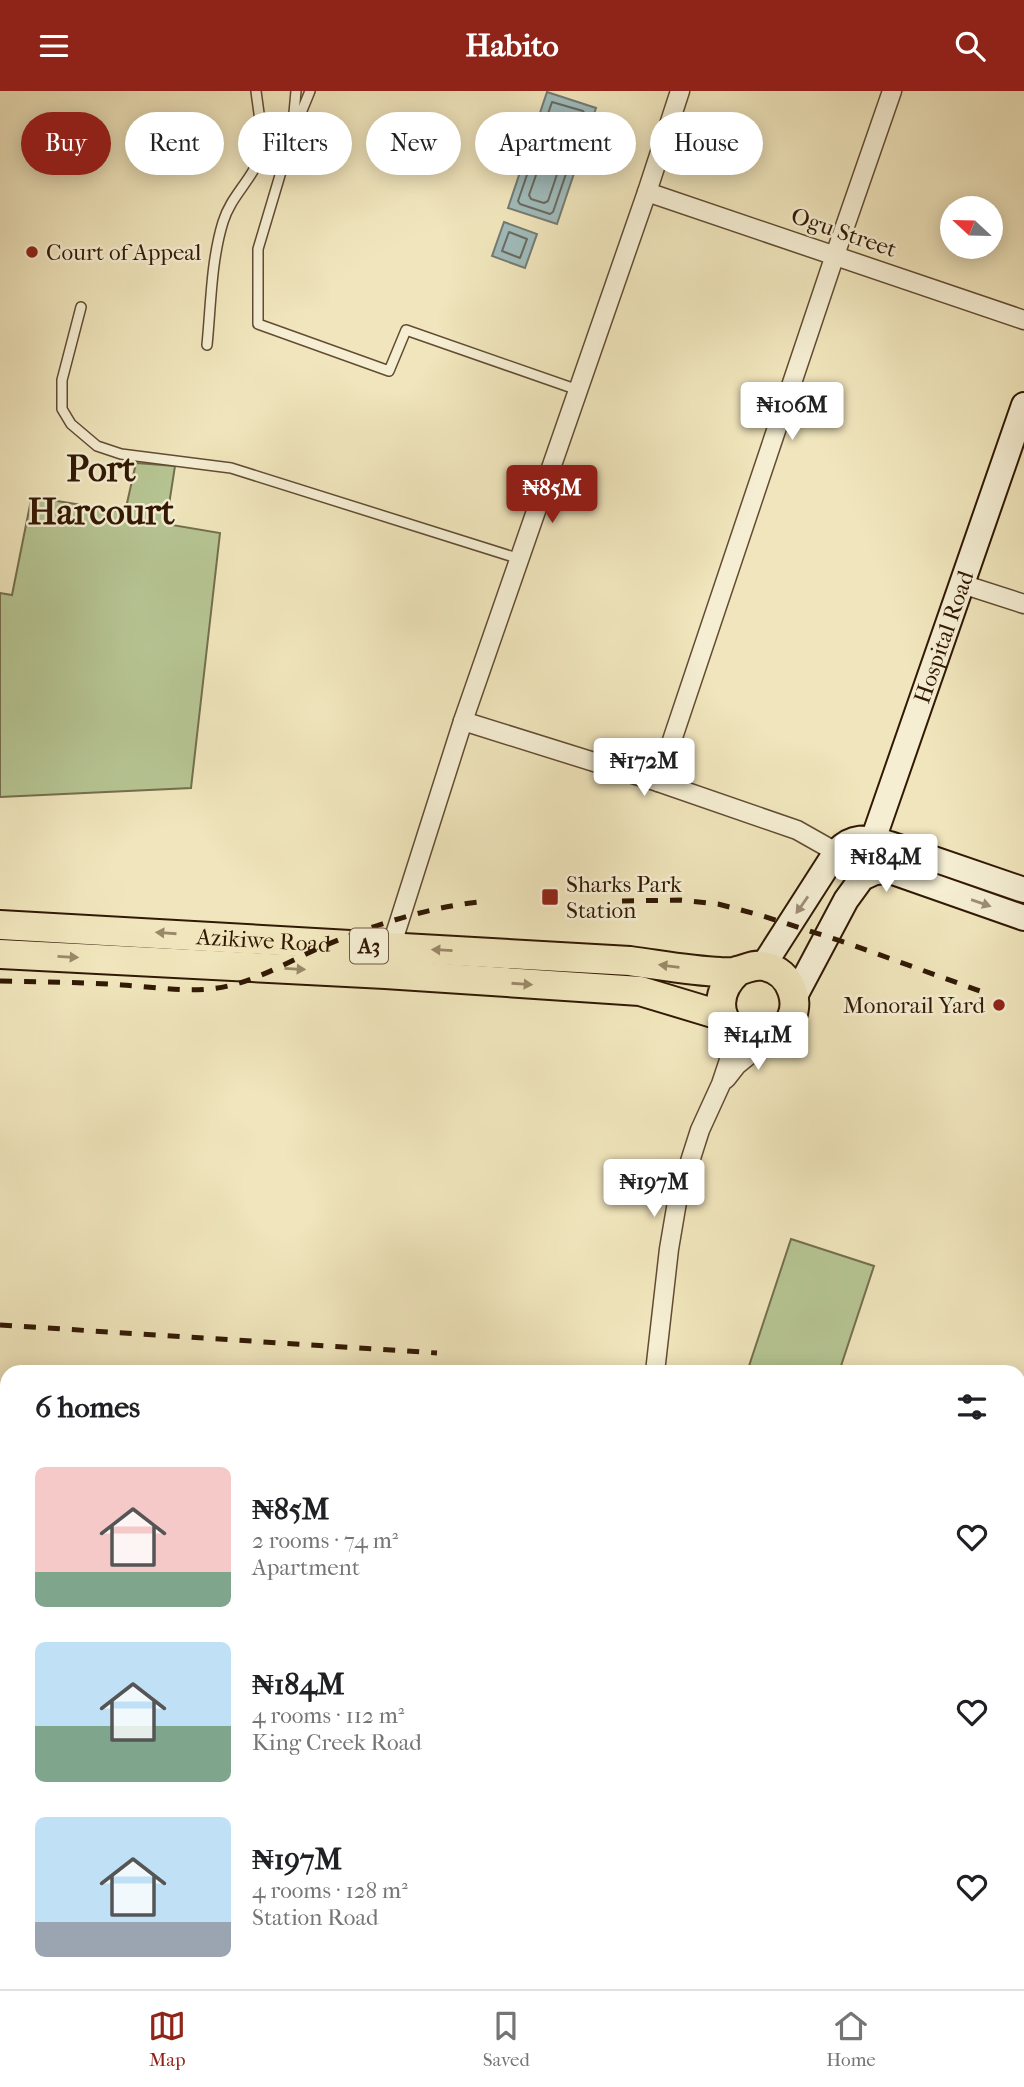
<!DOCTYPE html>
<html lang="en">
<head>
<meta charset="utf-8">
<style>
  :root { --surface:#fff; --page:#f2f2f2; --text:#202124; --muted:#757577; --line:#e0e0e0; --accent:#8f2418 }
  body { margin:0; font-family:"IM FELL French Canon",serif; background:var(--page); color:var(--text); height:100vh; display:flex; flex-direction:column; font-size:26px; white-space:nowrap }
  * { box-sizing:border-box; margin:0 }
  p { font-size:23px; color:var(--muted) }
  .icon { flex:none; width:38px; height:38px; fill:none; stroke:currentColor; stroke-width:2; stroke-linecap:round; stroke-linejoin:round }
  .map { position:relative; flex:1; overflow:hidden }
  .sheet { position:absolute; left:0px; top:1274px; width:1026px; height:625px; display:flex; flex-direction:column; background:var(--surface); border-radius:21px 21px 0 0; box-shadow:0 4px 18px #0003 }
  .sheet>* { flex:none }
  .guide { position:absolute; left:21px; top:21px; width:984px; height:63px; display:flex; gap:14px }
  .needle { width:46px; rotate:292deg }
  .buttons { position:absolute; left:940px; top:105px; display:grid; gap:14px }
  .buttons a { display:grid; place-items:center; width:63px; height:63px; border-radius:50%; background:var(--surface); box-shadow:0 4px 18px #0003; font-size:35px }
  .price { position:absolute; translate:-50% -60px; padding:0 16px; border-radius:7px; background:#fff; color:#222; font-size:23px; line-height:46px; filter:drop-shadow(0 2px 4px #0008) }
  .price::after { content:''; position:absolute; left:50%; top:42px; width:21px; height:16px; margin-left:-10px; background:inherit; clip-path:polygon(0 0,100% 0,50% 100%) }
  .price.current { background:var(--accent); color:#fff }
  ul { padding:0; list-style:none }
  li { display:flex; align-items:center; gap:21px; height:175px; padding:0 35px }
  li span { display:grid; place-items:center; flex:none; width:196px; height:140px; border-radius:10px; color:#555 }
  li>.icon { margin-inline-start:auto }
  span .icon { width:84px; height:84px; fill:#fffc; stroke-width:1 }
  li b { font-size:30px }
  h2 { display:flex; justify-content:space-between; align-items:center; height:84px; padding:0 35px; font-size:30px }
  .pill { padding:0 24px; border-radius:32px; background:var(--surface); box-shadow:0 4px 18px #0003; font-size:24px; line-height:63px }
  .pill.current { background:var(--accent); color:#fff }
  header { display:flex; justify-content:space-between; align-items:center; height:91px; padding:0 35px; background:var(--accent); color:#fff; font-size:32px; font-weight:800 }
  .tab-bar { display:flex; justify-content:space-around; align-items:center; height:98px; border-top:2px solid var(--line); background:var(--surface); font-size:19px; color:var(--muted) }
  .tab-bar a { display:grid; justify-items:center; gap:4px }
  .tab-bar .current { color:var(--accent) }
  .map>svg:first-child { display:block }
</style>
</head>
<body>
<header><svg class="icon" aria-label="menu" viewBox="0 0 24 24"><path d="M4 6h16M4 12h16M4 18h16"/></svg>Habito<svg class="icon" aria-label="search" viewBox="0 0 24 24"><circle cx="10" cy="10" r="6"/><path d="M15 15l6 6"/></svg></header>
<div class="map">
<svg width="1024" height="1898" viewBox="0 0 1024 1898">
  <rect width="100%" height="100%" fill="#f0e5bc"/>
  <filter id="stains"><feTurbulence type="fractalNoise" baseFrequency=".00286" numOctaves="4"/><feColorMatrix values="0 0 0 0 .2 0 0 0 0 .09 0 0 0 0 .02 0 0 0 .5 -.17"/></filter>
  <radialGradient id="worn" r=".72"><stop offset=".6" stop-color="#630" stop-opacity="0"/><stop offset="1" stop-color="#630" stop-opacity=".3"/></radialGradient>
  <!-- grass -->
  <g fill="#b6c593" stroke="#746f4c" stroke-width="2">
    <path d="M 136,372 L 175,375 L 166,433 L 220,442 L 191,697 L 0,706 L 0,502 L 12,504 L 31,409 L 51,409 L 125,421 Z"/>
    <path d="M 791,1148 L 874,1175 L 839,1281 L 747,1281 Z"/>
  </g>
  <!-- water -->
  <g fill="#a0bcbc" stroke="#747b72" stroke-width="2">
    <path d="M 547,1 L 596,17 L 557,133 L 508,117 Z"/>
    <path d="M 504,131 L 537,143 L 525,177 L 492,165 Z"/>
  </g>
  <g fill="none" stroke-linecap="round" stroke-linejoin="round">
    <!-- shore -->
    <g stroke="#696a60" stroke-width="2">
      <path d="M 552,11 L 583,20 L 586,24 L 553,121 L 550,123 L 520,113 L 518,110 Z"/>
      <path d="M 558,22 L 573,26 L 575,30 L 548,110 L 544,112 L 531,108 L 529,104 Z"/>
      <path d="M 509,141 L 527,148 L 520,167 L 502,160 Z"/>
    </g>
    <defs>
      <g id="lane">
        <path d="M 310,0 L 292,44 L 258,158 L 258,233 L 389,280 L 406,239 L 578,299"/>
        <path d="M 293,33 L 296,0"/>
        <path d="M 81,216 L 62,289 L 62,318 L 71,333 L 97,355 L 121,363 L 231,377 L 520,468"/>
        <path d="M 207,254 C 211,214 211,170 223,131 C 229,111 243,97 253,80 C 267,56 259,26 256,0"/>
        <path d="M 1018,1580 L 1024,1582"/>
        <path d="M 0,1721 L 7,1721"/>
        <path d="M 1018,1766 L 1024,1766"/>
        <path d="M 902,1898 L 903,1892"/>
      </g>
      <g id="street">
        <path d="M 647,101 L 1024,229"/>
        <path d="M 962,493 L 1024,513"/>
        <path d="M 463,630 L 658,691 L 797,739 L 836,761"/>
        <path d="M 658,691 L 835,164 L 892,0"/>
        <path d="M 391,856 L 463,630 L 647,101 L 680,0"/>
        <path d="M 726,988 L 737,974 L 769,948"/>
        <path d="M 655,1281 L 669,1158 L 677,1111 L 700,1039 L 721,993 L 729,969 L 726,932"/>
        <path d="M 1018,1510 L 1024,1512"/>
        <path d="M 0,1579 L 7,1580"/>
      </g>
      <g id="secondary">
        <path id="s1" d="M 875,781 L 873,749 L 1024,314"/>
        <path d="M 763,875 L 836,761 C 854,742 867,747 890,753 L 1024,799"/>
        <path d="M 794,907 L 846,809 L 862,787 L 875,781 L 890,780 L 1024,827"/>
      </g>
      <g id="primary">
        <path id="s2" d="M 0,834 L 630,870 C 660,874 691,880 721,881 C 726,881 732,882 737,880 C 747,878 752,873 763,875 C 792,879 805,917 784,937 C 748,972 694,921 737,881"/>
        <path d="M 0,863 L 385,883 L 640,900 L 723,925"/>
      </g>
    </defs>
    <!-- lane casing -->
    <use href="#lane" stroke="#624c32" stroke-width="12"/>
    <!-- street casing -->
    <use href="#street" stroke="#624c32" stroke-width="21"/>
    <!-- secondary casing -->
    <use href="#secondary" stroke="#321904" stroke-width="28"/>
    <!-- primary casing -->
    <use href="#primary" stroke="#321904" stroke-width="32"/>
    <!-- lane -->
    <use href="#lane" stroke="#f5eed3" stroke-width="9"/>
    <!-- street -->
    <use href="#street" stroke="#f5eed3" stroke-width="18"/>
    <!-- secondary -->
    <use href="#secondary" stroke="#f5eed3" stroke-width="24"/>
    <!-- primary -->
    <use href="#primary" stroke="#f0e5bc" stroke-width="28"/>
    <!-- rail -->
    <g stroke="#321904" stroke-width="5" stroke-dasharray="12 12" stroke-linecap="butt">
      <path d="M 622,810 L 680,809 L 718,813 L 760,824 L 847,852 L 980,900"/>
      <path d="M 0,890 C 41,891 81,891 122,894 C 156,896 194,903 228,895 C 263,887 293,868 326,854 C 374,834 426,817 478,811"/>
      <path d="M 0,1234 L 437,1262"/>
      <path d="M 0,1313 L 7,1314"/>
    </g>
  </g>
  <!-- one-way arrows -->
  <defs><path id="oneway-solid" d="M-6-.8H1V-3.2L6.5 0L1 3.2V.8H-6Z" transform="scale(1.75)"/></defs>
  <g fill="#9d8e76">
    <use href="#oneway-solid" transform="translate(981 812) rotate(19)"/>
    <use href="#oneway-solid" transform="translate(802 814) rotate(125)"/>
  </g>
  <g fill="#9a8969">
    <use href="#oneway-solid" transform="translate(166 842) rotate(-176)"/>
    <use href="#oneway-solid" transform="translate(442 859) rotate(-177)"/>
    <use href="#oneway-solid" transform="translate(68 866) rotate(3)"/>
    <use href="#oneway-solid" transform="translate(669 875) rotate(-173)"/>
    <use href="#oneway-solid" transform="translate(295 878) rotate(3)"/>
    <use href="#oneway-solid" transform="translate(522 893) rotate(4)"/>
  </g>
  <!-- markers -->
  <g fill="#8f2418" stroke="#f5eed3" stroke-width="2.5">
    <circle cx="32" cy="161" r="7"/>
    <rect x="541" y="797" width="18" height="18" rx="3.5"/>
    <circle cx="999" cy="914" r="7"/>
  </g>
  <g text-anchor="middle" stroke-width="5" stroke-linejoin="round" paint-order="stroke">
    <!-- shield labels -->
    <rect fill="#f5eed3" stroke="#6c5942" stroke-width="2" x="350" y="837.5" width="38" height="35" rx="5"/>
    <g font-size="21" font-weight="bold" fill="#321904">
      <text x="369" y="862">A3</text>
    </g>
    <!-- street labels -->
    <g font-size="23" fill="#321904" stroke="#f5eed3">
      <text transform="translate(844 141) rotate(19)" y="8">Ogu Street</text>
      <text dy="8" stroke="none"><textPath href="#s1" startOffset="247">Hospital Road</textPath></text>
      <text dy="8" stroke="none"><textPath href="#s2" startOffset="264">Azikiwe Road</textPath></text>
    </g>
    <!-- poi labels -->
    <g font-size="23" fill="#321904" stroke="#f5eed3" text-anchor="start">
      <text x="46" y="169">Court of Appeal</text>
      <text x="566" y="801">Sharks Park<tspan x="566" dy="26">Station</tspan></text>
      <text x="985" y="922" text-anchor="end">Monorail Yard</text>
    </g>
    <!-- town labels -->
    <g font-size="37" font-weight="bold" fill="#321904" stroke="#f5eed3">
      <text x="101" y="390">Port<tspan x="101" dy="43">Harcourt</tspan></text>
    </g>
  </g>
  <rect width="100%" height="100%" filter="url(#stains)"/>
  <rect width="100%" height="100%" fill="url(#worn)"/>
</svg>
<div class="buttons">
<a><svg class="needle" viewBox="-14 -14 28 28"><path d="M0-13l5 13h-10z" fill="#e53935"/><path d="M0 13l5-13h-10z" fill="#757577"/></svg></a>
</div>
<b class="price" style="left:792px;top:351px">₦106M</b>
<b class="price current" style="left:552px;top:434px">₦85M</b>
<b class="price" style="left:644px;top:707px">₦172M</b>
<b class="price" style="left:886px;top:803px">₦184M</b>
<b class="price" style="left:758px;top:981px">₦141M</b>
<b class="price" style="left:654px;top:1128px">₦197M</b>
<div class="guide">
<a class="pill current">Buy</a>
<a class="pill">Rent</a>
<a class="pill">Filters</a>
<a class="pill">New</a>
<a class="pill">Apartment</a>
<a class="pill">House</a>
</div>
<section class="sheet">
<h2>6 homes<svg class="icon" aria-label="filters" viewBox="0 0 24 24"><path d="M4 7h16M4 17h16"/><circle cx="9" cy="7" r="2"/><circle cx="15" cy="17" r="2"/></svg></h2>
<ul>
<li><span style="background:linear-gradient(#f6c9c9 75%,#7fa58c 0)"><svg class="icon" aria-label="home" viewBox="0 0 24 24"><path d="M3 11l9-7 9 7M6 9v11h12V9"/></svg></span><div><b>₦85M</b><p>2 rooms · 74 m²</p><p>Apartment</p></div><svg class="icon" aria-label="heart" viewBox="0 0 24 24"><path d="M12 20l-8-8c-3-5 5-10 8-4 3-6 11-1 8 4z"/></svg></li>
<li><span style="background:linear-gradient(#bfe0f5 60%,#7fa58c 0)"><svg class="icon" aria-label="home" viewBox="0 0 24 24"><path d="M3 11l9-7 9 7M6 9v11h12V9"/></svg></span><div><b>₦184M</b><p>4 rooms · 112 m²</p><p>King Creek Road</p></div><svg class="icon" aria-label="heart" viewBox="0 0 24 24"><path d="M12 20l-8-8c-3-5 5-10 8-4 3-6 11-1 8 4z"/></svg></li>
<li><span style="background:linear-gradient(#bfe0f5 75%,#9aa5b1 0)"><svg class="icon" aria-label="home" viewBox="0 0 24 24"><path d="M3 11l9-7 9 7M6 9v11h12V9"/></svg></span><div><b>₦197M</b><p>4 rooms · 128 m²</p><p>Station Road</p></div><svg class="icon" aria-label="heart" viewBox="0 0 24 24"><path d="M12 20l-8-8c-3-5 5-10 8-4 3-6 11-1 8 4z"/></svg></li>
</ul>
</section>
</div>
<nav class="tab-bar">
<a class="current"><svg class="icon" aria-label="map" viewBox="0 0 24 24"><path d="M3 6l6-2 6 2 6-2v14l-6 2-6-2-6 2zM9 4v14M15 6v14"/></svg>Map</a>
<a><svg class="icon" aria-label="saved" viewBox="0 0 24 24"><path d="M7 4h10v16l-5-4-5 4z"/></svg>Saved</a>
<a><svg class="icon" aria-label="home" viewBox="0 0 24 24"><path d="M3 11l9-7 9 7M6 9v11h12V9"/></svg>Home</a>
</nav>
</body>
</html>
